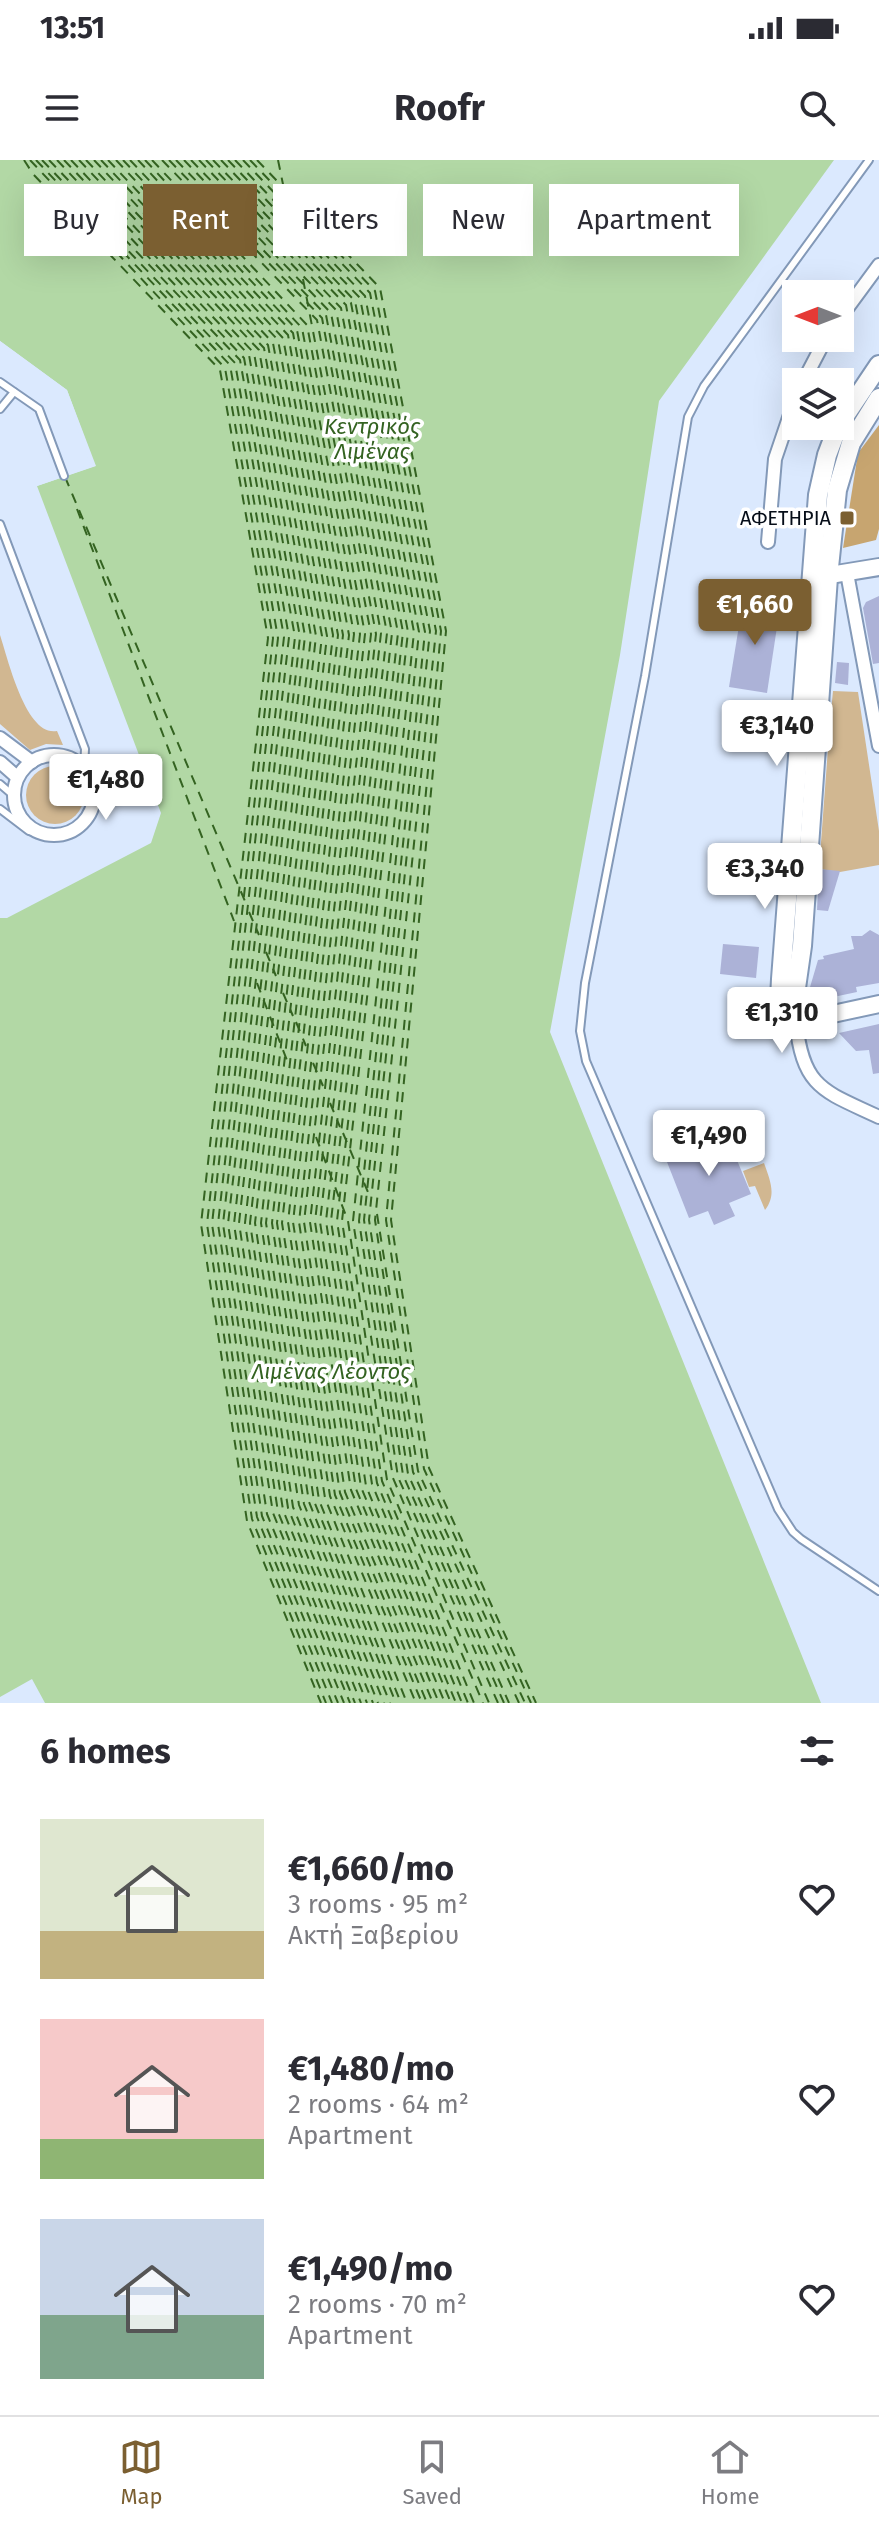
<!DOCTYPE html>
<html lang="en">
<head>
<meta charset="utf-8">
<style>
  :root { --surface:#fff; --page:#f7f7f7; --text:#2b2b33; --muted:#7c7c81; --line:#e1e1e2; --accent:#7b5f31 }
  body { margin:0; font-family:"Fira Sans",sans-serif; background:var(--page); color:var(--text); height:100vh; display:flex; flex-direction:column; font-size:30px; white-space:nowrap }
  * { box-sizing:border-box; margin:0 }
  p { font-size:26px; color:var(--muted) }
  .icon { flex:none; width:44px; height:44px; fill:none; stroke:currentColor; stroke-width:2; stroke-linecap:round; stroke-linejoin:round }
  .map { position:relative; height:1543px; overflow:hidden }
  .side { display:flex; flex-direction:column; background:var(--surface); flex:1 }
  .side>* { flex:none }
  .top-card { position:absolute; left:24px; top:24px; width:832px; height:72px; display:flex; gap:16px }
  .needle { width:52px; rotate:270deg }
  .tools { position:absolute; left:782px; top:120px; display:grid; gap:16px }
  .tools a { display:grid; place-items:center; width:72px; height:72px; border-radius:0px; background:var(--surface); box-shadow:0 8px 32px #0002; font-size:40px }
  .price { position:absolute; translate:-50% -68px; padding:0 18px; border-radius:8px; background:#fff; color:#222; font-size:26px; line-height:52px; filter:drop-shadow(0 2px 4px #0008) }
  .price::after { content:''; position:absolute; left:50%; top:48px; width:24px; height:18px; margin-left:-12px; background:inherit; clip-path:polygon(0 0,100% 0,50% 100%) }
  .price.active { background:var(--accent); color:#fff }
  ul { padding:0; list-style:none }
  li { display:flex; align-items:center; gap:24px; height:200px; padding:0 40px }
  li span { display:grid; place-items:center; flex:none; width:224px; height:160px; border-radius:0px; color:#555 }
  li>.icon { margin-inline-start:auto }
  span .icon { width:96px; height:96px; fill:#fffc; stroke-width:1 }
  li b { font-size:34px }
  h2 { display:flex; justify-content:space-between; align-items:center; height:96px; padding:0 40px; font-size:34px }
  .tag { padding:0 28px; border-radius:0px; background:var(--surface); box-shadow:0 8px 32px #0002; font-size:28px; line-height:72px }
  .tag.active { background:var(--accent); color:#fff }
  .status { display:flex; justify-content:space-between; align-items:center; height:56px; padding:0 40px; background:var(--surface); direction:ltr }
  .status svg { height:22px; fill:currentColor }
  header { display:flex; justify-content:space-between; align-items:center; height:104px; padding:0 40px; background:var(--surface); font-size:36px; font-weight:700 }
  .tabs { display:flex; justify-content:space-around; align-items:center; height:112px; border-top:2px solid var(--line); background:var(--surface); font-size:22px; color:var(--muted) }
  .tabs a { display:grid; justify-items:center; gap:4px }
  .tabs .active { color:var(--accent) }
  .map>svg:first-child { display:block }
</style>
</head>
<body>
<div class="status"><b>13:51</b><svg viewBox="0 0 49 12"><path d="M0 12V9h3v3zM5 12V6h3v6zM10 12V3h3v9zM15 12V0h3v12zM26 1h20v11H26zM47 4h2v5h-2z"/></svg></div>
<header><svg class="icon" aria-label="menu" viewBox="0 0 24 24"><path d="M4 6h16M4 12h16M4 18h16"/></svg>Roofr<svg class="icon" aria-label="search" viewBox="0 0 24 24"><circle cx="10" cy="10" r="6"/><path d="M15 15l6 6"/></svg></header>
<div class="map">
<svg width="879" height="1543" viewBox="0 0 879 1543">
  <rect width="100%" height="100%" fill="#dbe9fe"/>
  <!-- green -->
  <g fill="#d1b791">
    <path d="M 0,475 C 8,499 26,577 57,571 L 63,585 L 46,584 L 30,590 L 0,564 Z"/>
    <path d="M 833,531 L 858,532 L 879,671 L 879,705 L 840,712 L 819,709 L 829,575 L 827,574 L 828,563 L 830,563 Z"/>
    <circle cx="55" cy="635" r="29"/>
    <path d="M 727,964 L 748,975 L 758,992 L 738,999 L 732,985 L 736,982 L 726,967 Z"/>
    <path d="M 764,1003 C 770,1020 777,1035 765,1050 L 755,1026 L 749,1027 L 743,1011 Z"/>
  </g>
  <!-- forest -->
  <path fill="#c7a570" d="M 879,265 L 879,369 L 876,380 L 843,388 L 858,293 Z"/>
  <!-- water -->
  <path fill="#b2d8a5" d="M 0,0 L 834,0 L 659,241 L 620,495 L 550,872 L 821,1543 L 45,1543 L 32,1519 L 0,1537 L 0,758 L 7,758 L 151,683 L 161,653 L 37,326 L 95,306 L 67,230 L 0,181 Z"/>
  <!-- pier -->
  <path fill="#dbe9fe" d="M 0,181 L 67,230 L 96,306 L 37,326 L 35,323 L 90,304 L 64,232 L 0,186 Z"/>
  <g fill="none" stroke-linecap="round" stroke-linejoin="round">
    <!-- ferry -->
    <g stroke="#346321" stroke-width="2" stroke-dasharray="10 8" stroke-linecap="butt">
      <path d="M 24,0 L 33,14 L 220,210 L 268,478 L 201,1064 L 247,1361 L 321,1543"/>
      <path d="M 30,0 L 225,208 L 273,478 L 207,1064 L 252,1359 L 326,1543"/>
      <path d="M 36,0 L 230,205 L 278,478 L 212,1064 L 257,1357 L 332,1543"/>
      <path d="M 42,0 L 235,203 L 284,477 L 218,1064 L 262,1356 L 338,1543"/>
      <path d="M 49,0 L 240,200 L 289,477 L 223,1064 L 267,1354 L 344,1543"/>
      <path d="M 57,0 L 244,198 L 295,477 L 228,1064 L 273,1353 L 350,1543"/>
      <path d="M 64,0 L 249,195 L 300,477 L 234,1064 L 278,1352 L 355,1543"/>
      <path d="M 71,0 L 254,193 L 305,476 L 239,1063 L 283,1350 L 361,1543"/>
      <path d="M 79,0 L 259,190 L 311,476 L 245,1063 L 288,1348 L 367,1543"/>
      <path d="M 86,0 L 264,188 L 316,476 L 250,1063 L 293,1347 L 373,1543"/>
      <path d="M 94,0 L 268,185 L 322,476 L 255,1063 L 299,1345 L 378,1543"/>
      <path d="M 101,0 L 273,183 L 327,476 L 261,1063 L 304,1344 L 384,1543"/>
      <path d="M 108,0 L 278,180 L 333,475 L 266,1063 L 309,1342 L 390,1543"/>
      <path d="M 116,0 L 283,178 L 338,475 L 272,1063 L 314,1341 L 396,1543"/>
      <path d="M 123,0 L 288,175 L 343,475 L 277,1063 L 319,1340 L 401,1543"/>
      <path d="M 130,0 L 293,173 L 349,475 L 282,1063 L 325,1338 L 407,1543"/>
      <path d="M 138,0 L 297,170 L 354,474 L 288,1062 L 330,1336 L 416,1543"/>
      <path d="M 145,0 L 302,168 L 360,474 L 293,1062 L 335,1335 L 422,1543"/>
      <path d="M 152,0 L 307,165 L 365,474 L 299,1062 L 340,1333 L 427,1543"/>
      <path d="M 162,0 L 317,160 L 376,474 L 310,1062 L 351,1330 L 439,1543"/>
      <path d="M 169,0 L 322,158 L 381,473 L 315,1062 L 356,1329 L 445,1543"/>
      <path d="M 176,0 L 326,155 L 387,473 L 320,1062 L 361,1327 L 451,1543"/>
      <path d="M 184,0 L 331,153 L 392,473 L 326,1061 L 366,1326 L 456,1543"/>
      <path d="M 191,0 L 336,150 L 398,473 L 331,1061 L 372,1324 L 462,1543"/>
      <path d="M 199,0 L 341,148 L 403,472 L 337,1061 L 377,1323 L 468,1543"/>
      <path d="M 206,0 L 346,145 L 408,472 L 342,1061 L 382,1321 L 474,1543"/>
      <path d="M 213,0 L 351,143 L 414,472 L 353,1061 L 393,1318 L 489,1543"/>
      <path d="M 221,0 L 355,141 L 419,472 L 359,1061 L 398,1317 L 498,1543"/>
      <path d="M 228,0 L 360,138 L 425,472 L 364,1060 L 403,1315 L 504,1543"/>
      <path d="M 235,0 L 365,136 L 430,471 L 369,1060 L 408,1314 L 509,1543"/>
      <path d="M 243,0 L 370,133 L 436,471 L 375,1060 L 413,1312 L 519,1543"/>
      <path d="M 250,0 L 375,131 L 441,471 L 386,1060 L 424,1309 L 531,1543"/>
      <path d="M 257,0 L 380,128 L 446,471 L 391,1060 L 429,1308 L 536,1543"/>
      <path d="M 278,0 L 285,34"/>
      <path d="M 303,119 L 371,474 L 304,1062 L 345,1332 L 433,1543"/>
      <path d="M 65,317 L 247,746"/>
      <path d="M 77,349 L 234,761"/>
      <path d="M 249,752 L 259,775"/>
      <path d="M 266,792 L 276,816"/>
      <path d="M 257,823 L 288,903"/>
      <path d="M 283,833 L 293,856"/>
      <path d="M 296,862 L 306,886"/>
      <path d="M 313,903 L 323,926"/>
      <path d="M 330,943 L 340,967"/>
      <path d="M 343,973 L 370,1037"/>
      <path d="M 316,977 L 348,1061 L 387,1320 L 483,1543"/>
      <path d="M 377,1054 L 418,1311 L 525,1543"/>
    </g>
  </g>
  <!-- building -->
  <g fill="#acb2d7">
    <path d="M 879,436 L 879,503 L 873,504 L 863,448 L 866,442 Z"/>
    <path d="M 743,441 L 780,447 L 767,533 L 729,527 Z"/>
    <path d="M 837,502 L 849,503 L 848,525 L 835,523 Z"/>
    <path d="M 819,709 L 840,711 L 828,751 L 817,750 Z"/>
    <path d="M 870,770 L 879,775 L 879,823 L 856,827 L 857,832 L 824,839 L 808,834 L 818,800 L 824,799 L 823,796 L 854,789 L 851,776 L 862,776 Z"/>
    <path d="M 723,784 L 759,787 L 756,818 L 720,814 Z"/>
    <path d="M 879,864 L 879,913 L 873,914 L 869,890 L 856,891 L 839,873 Z"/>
    <path d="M 701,972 L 706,984 L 727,976 L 751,1034 L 729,1043 L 735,1056 L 714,1065 L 708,1051 L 689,1058 L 667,1002 L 687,994 L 681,980 Z"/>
  </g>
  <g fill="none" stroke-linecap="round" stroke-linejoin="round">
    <defs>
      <g id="service">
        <path d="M 869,0 L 704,226 L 688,257 L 645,516 L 585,823 L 580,871 L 586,901 L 778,1349 L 793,1372 L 801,1379 L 879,1431"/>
        <path d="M 0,222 L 39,249 L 64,316"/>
        <path d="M 0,249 L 14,232"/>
        <path d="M 0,364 L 85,589 L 84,608"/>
        <path d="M 0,624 L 14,636"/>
        <path d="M 0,649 L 29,671 L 45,674"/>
      </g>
      <g id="minor">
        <path d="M 840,158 L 879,105"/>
        <path d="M 803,222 L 826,178"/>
        <path d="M 768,382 L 775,299 L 796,237"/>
        <path d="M 847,413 L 879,586"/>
        <path d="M 0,578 L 32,602"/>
        <circle cx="54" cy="635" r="40"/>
        <path d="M 0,602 L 17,617"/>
        <path d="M 796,862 C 803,929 824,931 879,957"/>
      </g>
      <g id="tertiary">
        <path d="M 818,417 L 879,407"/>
        <path d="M 796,862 L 879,844"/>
      </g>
      <g id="secondary">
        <path d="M 840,263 L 879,205"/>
        <path d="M 788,859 L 794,842 L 802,786 L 828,417 L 837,330 L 851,283 L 879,238"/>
        <path d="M 794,861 L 788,859 L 780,839 L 781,819 L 818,335 L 827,295 L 838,266"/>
      </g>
    </defs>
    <!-- service casing -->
    <use href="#service" stroke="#8399b8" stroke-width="10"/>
    <!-- minor casing -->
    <use href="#minor" stroke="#8399b8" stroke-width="16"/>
    <!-- tertiary casing -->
    <use href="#tertiary" stroke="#8399b8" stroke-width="20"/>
    <!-- secondary casing -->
    <use href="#secondary" stroke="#8399b8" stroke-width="22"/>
    <!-- service -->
    <use href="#service" stroke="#fff" stroke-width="6"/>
    <!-- minor -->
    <use href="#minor" stroke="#fff" stroke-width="12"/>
    <!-- tertiary -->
    <use href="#tertiary" stroke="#fff" stroke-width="16"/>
    <!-- secondary -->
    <use href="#secondary" stroke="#fff" stroke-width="18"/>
  </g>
  <!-- markers -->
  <rect fill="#7b5f31" stroke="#fff" stroke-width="3" x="839" y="350" width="16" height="16" rx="4"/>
  <g text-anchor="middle" stroke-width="7" stroke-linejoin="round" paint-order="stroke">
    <!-- poi labels -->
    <g font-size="20" fill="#060d18" stroke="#fff" text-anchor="end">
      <text x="831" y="365">ΑΦΕΤΗΡΙΑ</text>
    </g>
    <!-- water labels -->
    <g font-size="22" font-style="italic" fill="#346321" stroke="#fff">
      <text x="372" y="274">Κεντρικός<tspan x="372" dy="25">Λιμένας</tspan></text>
      <text x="331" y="1219">Λιμένας Λέοντος</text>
    </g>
  </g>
</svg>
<div class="tools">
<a><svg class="needle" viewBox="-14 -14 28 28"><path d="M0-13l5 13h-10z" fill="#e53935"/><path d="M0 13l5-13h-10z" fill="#7c7c81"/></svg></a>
<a><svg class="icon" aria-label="layers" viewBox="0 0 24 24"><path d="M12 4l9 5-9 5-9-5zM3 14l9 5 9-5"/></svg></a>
</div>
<b class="price active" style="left:755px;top:487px">€1,660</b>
<b class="price" style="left:777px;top:608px">€3,140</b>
<b class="price" style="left:106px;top:662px">€1,480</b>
<b class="price" style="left:765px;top:751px">€3,340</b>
<b class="price" style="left:782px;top:895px">€1,310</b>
<b class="price" style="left:709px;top:1018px">€1,490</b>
<div class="top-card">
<a class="tag">Buy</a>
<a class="tag active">Rent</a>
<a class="tag">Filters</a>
<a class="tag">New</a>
<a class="tag">Apartment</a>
</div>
</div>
<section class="side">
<h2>6 homes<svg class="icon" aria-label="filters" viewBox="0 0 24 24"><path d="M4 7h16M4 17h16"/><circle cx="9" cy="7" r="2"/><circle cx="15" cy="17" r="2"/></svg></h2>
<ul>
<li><span style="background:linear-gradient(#dfe7d0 70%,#c2b280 0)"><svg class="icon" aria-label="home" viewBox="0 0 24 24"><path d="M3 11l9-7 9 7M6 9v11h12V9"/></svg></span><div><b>€1,660/mo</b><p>3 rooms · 95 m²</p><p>Ακτή Ξαβερίου</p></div><svg class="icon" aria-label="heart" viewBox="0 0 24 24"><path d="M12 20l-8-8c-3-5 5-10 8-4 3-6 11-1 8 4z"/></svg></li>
<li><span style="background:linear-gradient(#f6c9c9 75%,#8fb573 0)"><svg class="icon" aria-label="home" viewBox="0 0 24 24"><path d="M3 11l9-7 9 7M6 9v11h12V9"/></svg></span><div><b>€1,480/mo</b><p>2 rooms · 64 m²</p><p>Apartment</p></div><svg class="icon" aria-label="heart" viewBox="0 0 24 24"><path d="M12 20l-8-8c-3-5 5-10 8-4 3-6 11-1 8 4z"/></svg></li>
<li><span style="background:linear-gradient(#c9d6e8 60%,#7fa58c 0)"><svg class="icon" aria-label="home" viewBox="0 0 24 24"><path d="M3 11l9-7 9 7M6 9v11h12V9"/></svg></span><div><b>€1,490/mo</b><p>2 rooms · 70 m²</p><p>Apartment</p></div><svg class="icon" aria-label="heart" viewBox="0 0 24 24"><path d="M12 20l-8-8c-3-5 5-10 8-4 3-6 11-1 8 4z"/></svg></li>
</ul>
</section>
<nav class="tabs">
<a class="active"><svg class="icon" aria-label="map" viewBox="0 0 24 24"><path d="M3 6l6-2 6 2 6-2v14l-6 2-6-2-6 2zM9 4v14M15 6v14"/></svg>Map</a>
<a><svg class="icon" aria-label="saved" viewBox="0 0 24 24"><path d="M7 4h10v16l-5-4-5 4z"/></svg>Saved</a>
<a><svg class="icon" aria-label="home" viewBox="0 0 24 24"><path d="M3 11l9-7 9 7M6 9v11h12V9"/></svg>Home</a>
</nav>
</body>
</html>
